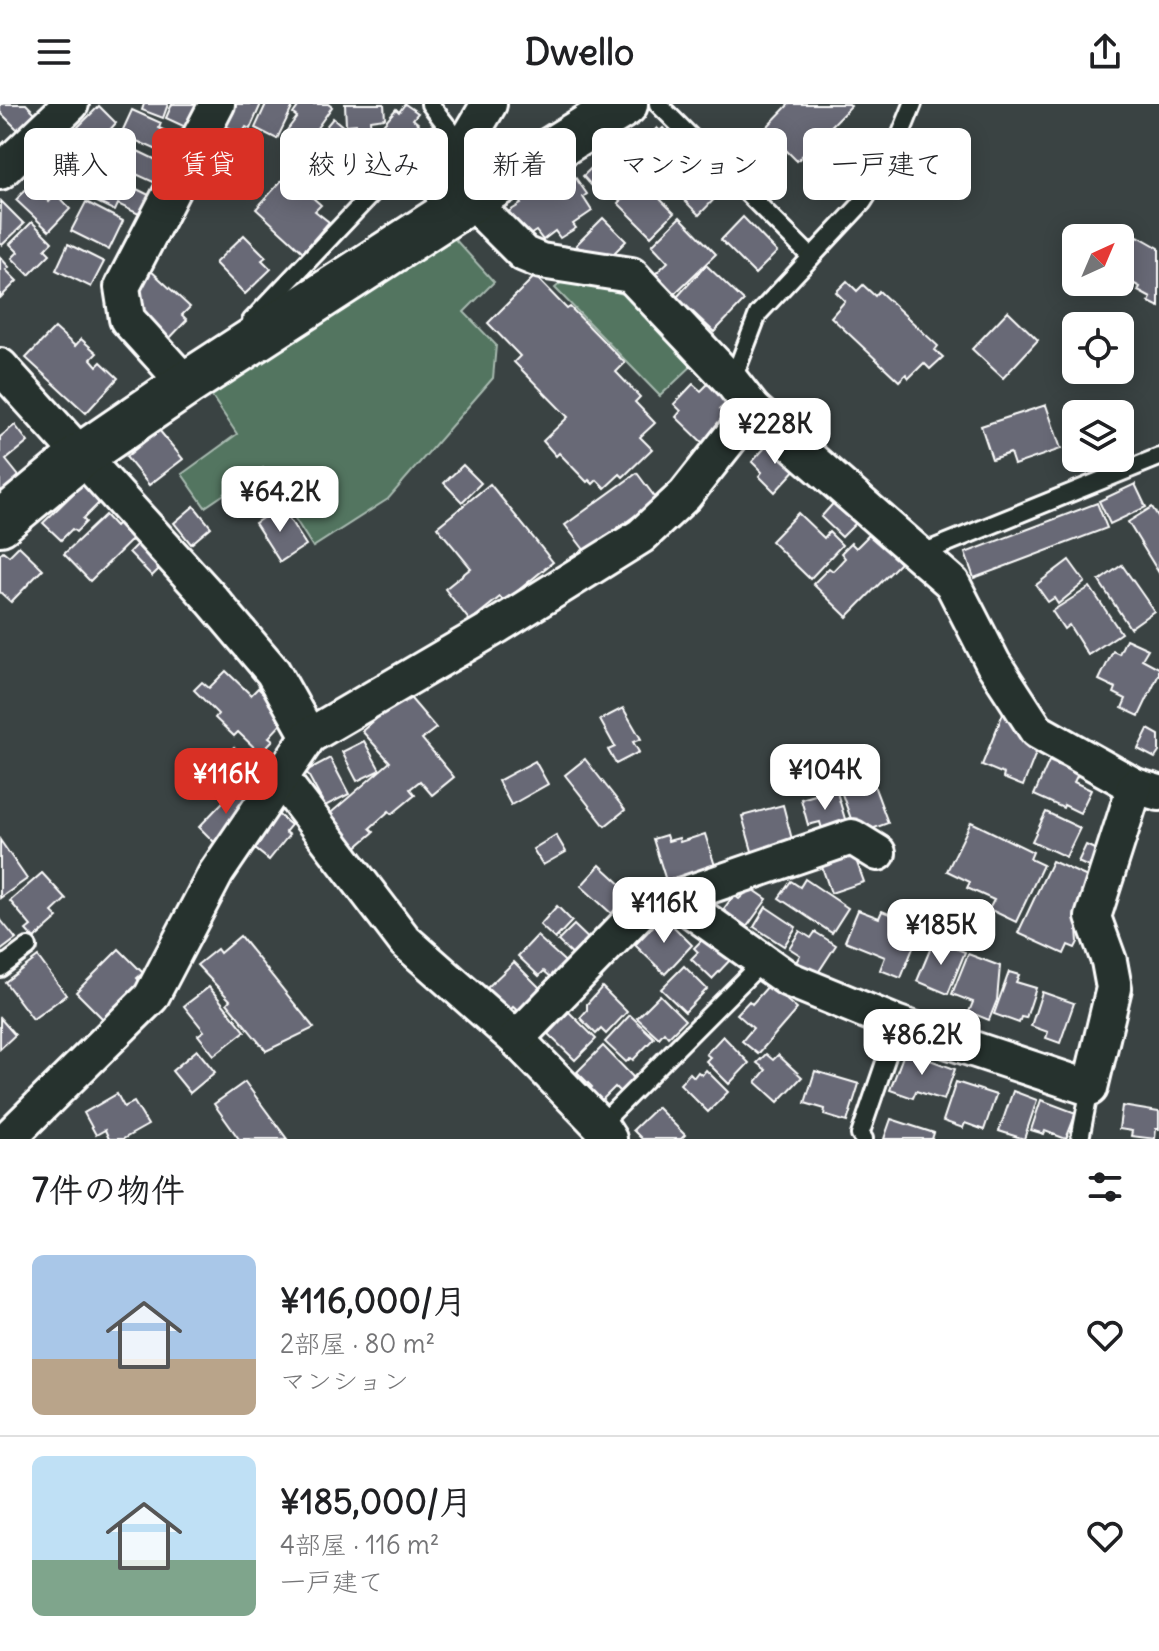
<!DOCTYPE html>
<html lang="ja">
<head>
<meta charset="utf-8">
<style>
  :root { --surface:#fff; --page:#f6f6f6; --text:#202124; --muted:#757577; --line:#e0e0e0; --accent:#d93025 }
  body { margin:0; font-family:Delius,"Klee One",sans-serif; background:var(--page); color:var(--text); height:100vh; display:flex; flex-direction:column; font-size:30px; white-space:nowrap }
  * { box-sizing:border-box; margin:0 }
  p { font-size:26px; color:var(--muted) }
  .icon { flex:none; width:44px; height:44px; fill:none; stroke:currentColor; stroke-width:2; stroke-linecap:round; stroke-linejoin:round }
  .map { position:relative; height:1035px; overflow:hidden }
  .drawer { display:flex; flex-direction:column; background:var(--surface); flex:1 }
  .drawer>* { flex:none }
  .banner { position:absolute; left:24px; top:24px; width:1112px; height:72px; display:flex; gap:16px }
  .needle { width:52px; rotate:44deg }
  .controls { position:absolute; left:1062px; top:120px; display:grid; gap:16px }
  .controls a { display:grid; place-items:center; width:72px; height:72px; border-radius:12px; background:var(--surface); box-shadow:0 4px 20px #0003; font-size:40px }
  .price { position:absolute; translate:-50% -68px; padding:0 18px; border-radius:16px; background:#fff; color:#222; font-size:26px; line-height:52px; filter:drop-shadow(0 2px 4px #0008) }
  .price::after { content:''; position:absolute; left:50%; top:48px; width:24px; height:18px; margin-left:-12px; background:inherit; clip-path:polygon(0 0,100% 0,50% 100%) }
  .price.on { background:var(--accent); color:#fff }
  ul { padding:0; list-style:none }
  li { display:flex; align-items:center; gap:24px; height:200px; padding:0 32px }
  li+li { border-top:2px solid var(--line) }
  li span { display:grid; place-items:center; flex:none; width:224px; height:160px; border-radius:12px; color:#555 }
  li>.icon { margin-inline-start:auto }
  span .icon { width:96px; height:96px; fill:#fffc; stroke-width:1 }
  li b { font-size:34px }
  h2 { display:flex; justify-content:space-between; align-items:center; height:96px; padding:0 32px; font-size:34px }
  .pill { padding:0 28px; border-radius:12px; background:var(--surface); box-shadow:0 4px 20px #0003; font-size:28px; line-height:72px }
  .pill.on { background:var(--accent); color:#fff }
  header { display:flex; justify-content:space-between; align-items:center; height:104px; padding:0 32px; background:var(--surface); font-size:36px; font-weight:700 }
  .map>svg:first-child { display:block }
</style>
</head>
<body>
<header><svg class="icon" aria-label="menu" viewBox="0 0 24 24"><path d="M4 6h16M4 12h16M4 18h16"/></svg>Dwello<svg class="icon" aria-label="share" viewBox="0 0 24 24"><path d="M12 15V3M7 8l5-5 5 5M5 13v7h14v-7"/></svg></header>
<div class="map">
<svg width="1159" height="1035" viewBox="0 0 1159 1035">
  <rect width="100%" height="100%" fill="#3a4343"/>
  <filter id="ink" filterUnits="userSpaceOnUse"><feTurbulence type="fractalNoise" baseFrequency=".0125" numOctaves="2"/><feDisplacementMap in="SourceGraphic" scale="16" xChannelSelector="R" yChannelSelector="G"/><feConvolveMatrix kernelMatrix="1 2 1 2 8 2 1 2 1" color-interpolation-filters="sRGB"/></filter>
  <g filter="url(#ink)">
    <!-- green -->
    <g fill="#527560" stroke="#a8bab0" stroke-width="2">
      <path d="M 453,133 L 494,178 L 464,208 L 496,241 L 493,274 L 388,395 L 313,443 L 263,364 L 205,403 L 182,370 L 237,330 L 209,288 Z"/>
      <path d="M 565,175 L 639,194 L 697,257 L 660,292 L 555,184 Z"/>
    </g>
    <!-- building -->
    <g fill="#686976" stroke="#fff" stroke-width="2">
      <path d="M 0,0 L 26,0 L 37,11 L 21,29 L 0,8 Z"/>
      <path d="M 144,0 L 168,0 L 163,14 L 142,6 Z"/>
      <path d="M 172,0 L 206,0 L 194,27 L 166,14 Z"/>
      <path d="M 232,0 L 261,0 L 250,25 L 246,23 L 242,30 L 223,21 Z"/>
      <path d="M 266,0 L 294,0 L 277,35 L 255,24 Z"/>
      <path d="M 300,0 L 328,0 L 332,3 L 304,42 L 285,29 L 297,13 L 293,10 Z"/>
      <path d="M 345,0 L 384,0 L 385,14 L 370,16 L 371,26 L 356,27 L 356,20 L 346,21 Z"/>
      <path d="M 405,0 L 418,9 L 413,15 L 419,20 L 399,43 L 391,36 L 386,42 L 374,31 L 396,5 L 399,8 Z"/>
      <path d="M 789,0 L 849,0 L 851,2 L 797,57 L 765,25 Z"/>
      <path d="M 99,2 L 116,19 L 108,28 L 111,31 L 96,47 L 75,26 Z"/>
      <path d="M 132,6 L 161,19 L 159,24 L 174,31 L 166,50 L 121,30 Z"/>
      <path d="M 333,14 L 370,45 L 352,67 L 315,36 Z"/>
      <path d="M 657,24 L 660,27 L 663,24 L 684,50 L 664,69 L 638,43 Z"/>
      <path d="M 64,37 L 93,65 L 69,90 L 51,73 L 60,63 L 55,58 L 51,62 L 45,56 Z"/>
      <path d="M 121,39 L 169,62 L 160,81 L 134,69 L 132,74 L 112,65 L 114,61 L 105,57 L 110,46 L 116,49 Z"/>
      <path d="M 310,41 L 342,71 L 321,93 L 290,62 Z"/>
      <path d="M 610,46 L 637,75 L 620,91 L 612,82 L 601,92 L 583,72 Z"/>
      <path d="M 691,56 L 722,87 L 699,111 L 668,80 Z"/>
      <path d="M 100,67 L 153,93 L 143,112 L 118,100 L 115,107 L 87,93 Z"/>
      <path d="M 38,72 L 54,87 L 46,95 L 49,98 L 56,90 L 70,105 L 49,127 L 16,96 Z"/>
      <path d="M 575,73 L 587,90 L 583,93 L 592,107 L 573,120 L 576,124 L 560,134 L 555,127 L 543,136 L 536,127 L 525,134 L 508,108 L 521,100 L 518,96 L 542,79 L 545,83 L 555,76 L 560,83 Z"/>
      <path d="M 282,76 L 298,91 L 303,85 L 321,101 L 315,107 L 329,118 L 303,148 L 256,105 Z"/>
      <path d="M 642,77 L 674,109 L 651,132 L 618,99 Z"/>
      <path d="M 1,97 L 24,120 L 2,141 L 0,139 Z"/>
      <path d="M 86,98 L 123,117 L 109,146 L 71,127 Z"/>
      <path d="M 680,113 L 716,150 L 672,192 L 653,172 L 668,158 L 652,141 Z"/>
      <path d="M 743,113 L 777,148 L 755,170 L 721,136 Z"/>
      <path d="M 603,114 L 626,137 L 609,154 L 593,158 L 576,141 Z"/>
      <path d="M 32,118 L 52,138 L 45,145 L 50,150 L 29,171 L 12,154 L 18,148 L 10,140 Z"/>
      <path d="M 244,131 L 266,153 L 262,156 L 271,165 L 245,190 L 215,159 Z"/>
      <path d="M 1138,132 L 1159,144 L 1159,203 L 1149,198 L 1151,194 L 1138,187 L 1140,183 L 1120,172 L 1120,165 Z"/>
      <path d="M 68,140 L 104,158 L 91,183 L 56,166 Z"/>
      <path d="M 0,153 L 9,163 L 6,166 L 17,177 L 0,194 Z"/>
      <path d="M 706,161 L 744,197 L 714,228 L 677,193 Z"/>
      <path d="M 148,164 L 190,203 L 182,211 L 187,216 L 166,238 L 138,212 L 135,178 Z"/>
      <path d="M 535,172 L 567,205 L 570,203 L 625,259 L 616,268 L 640,293 L 635,298 L 655,319 L 640,333 L 652,345 L 623,373 L 620,370 L 605,384 L 597,376 L 593,380 L 589,376 L 587,378 L 559,349 L 556,352 L 543,337 L 568,313 L 514,258 L 520,252 L 488,219 Z"/>
      <path d="M 847,177 L 857,187 L 863,181 L 875,192 L 879,187 L 938,242 L 935,246 L 943,253 L 930,265 L 924,259 L 909,274 L 906,270 L 899,277 L 831,213 L 845,197 L 836,188 Z"/>
      <path d="M 1008,207 L 1038,236 L 1003,274 L 972,245 Z"/>
      <path d="M 55,224 L 75,242 L 81,235 L 97,249 L 91,255 L 97,262 L 101,258 L 118,274 L 86,309 L 26,254 Z"/>
      <path d="M 693,280 L 701,287 L 708,280 L 727,298 L 720,305 L 726,311 L 718,320 L 725,327 L 709,345 L 676,313 L 681,307 L 674,300 Z"/>
      <path d="M 1046,301 L 1061,345 L 1014,361 L 1010,349 L 992,355 L 981,322 Z"/>
      <path d="M 15,321 L 28,338 L 6,356 L 22,376 L 0,394 L 0,333 Z"/>
      <path d="M 159,326 L 183,355 L 149,381 L 126,353 Z"/>
      <path d="M 771,337 L 799,362 L 775,388 L 759,372 L 762,368 L 752,358 Z"/>
      <path d="M 463,361 L 481,379 L 462,398 L 444,379 Z"/>
      <path d="M 637,369 L 657,396 L 585,447 L 565,421 Z"/>
      <path d="M 83,380 L 100,398 L 83,415 L 86,418 L 76,428 L 72,425 L 61,436 L 43,419 Z"/>
      <path d="M 490,380 L 553,458 L 504,498 L 500,493 L 470,517 L 445,485 L 471,464 L 437,423 Z"/>
      <path d="M 1135,380 L 1146,403 L 1110,420 L 1099,397 Z"/>
      <path d="M 838,394 L 860,415 L 842,433 L 821,413 Z"/>
      <path d="M 1097,399 L 1107,424 L 974,474 L 965,449 Z"/>
      <path d="M 194,402 L 211,423 L 191,440 L 174,419 Z"/>
      <path d="M 281,402 L 306,441 L 280,458 L 255,419 Z"/>
      <path d="M 1152,403 L 1159,414 L 1159,469 L 1128,418 Z"/>
      <path d="M 798,409 L 824,434 L 829,428 L 842,441 L 810,475 L 771,437 Z"/>
      <path d="M 105,411 L 115,422 L 123,414 L 138,430 L 90,477 L 64,450 Z"/>
      <path d="M 870,430 L 900,459 L 847,513 L 813,480 L 829,464 L 833,467 L 845,454 L 841,449 L 851,439 L 856,444 Z"/>
      <path d="M 141,436 L 164,460 L 152,472 L 129,448 Z"/>
      <path d="M 19,442 L 43,465 L 11,498 L 0,488 L 0,450 L 3,447 L 9,452 Z"/>
      <path d="M 1069,456 L 1085,478 L 1058,500 L 1054,494 L 1048,498 L 1036,481 Z"/>
      <path d="M 1122,461 L 1154,507 L 1130,524 L 1099,477 Z"/>
      <path d="M 1090,483 L 1121,529 L 1088,551 L 1069,521 L 1064,525 L 1052,507 Z"/>
      <path d="M 1126,535 L 1148,545 L 1142,555 L 1159,564 L 1159,570 L 1139,612 L 1122,604 L 1126,595 L 1114,589 L 1116,584 L 1099,576 L 1113,547 L 1119,550 Z"/>
      <path d="M 226,567 L 251,591 L 258,584 L 271,597 L 269,600 L 285,616 L 269,633 L 273,636 L 260,649 L 238,628 L 234,632 L 215,614 L 218,610 L 194,586 L 202,578 L 209,584 Z"/>
      <path d="M 406,589 L 436,624 L 422,635 L 454,673 L 432,691 L 420,677 L 410,685 L 415,691 L 392,710 L 389,707 L 370,724 L 374,728 L 354,745 L 326,713 L 390,658 L 362,627 Z"/>
      <path d="M 623,604 L 641,635 L 633,638 L 639,648 L 616,660 L 608,646 L 615,643 L 600,616 Z"/>
      <path d="M 1004,607 L 1019,614 L 1014,627 L 1033,634 L 1039,641 L 1023,682 L 1003,674 L 1004,670 L 982,661 Z"/>
      <path d="M 1148,625 L 1159,631 L 1159,648 L 1155,654 L 1138,645 Z"/>
      <path d="M 364,637 L 380,666 L 357,677 L 342,648 Z"/>
      <path d="M 234,643 L 251,659 L 227,683 L 211,667 Z"/>
      <path d="M 330,654 L 349,690 L 325,702 L 306,667 Z"/>
      <path d="M 585,655 L 625,706 L 605,722 L 565,671 Z"/>
      <path d="M 535,657 L 548,680 L 511,701 L 498,677 Z"/>
      <path d="M 1049,657 L 1078,670 L 1074,678 L 1091,686 L 1080,709 L 1064,701 L 1063,704 L 1034,691 Z"/>
      <path d="M 872,676 L 888,719 L 869,726 L 867,721 L 855,726 L 841,687 Z"/>
      <path d="M 237,683 L 252,698 L 217,741 L 199,723 Z"/>
      <path d="M 836,685 L 848,725 L 824,732 L 820,718 L 808,721 L 801,695 Z"/>
      <path d="M 783,701 L 794,743 L 754,754 L 742,712 Z"/>
      <path d="M 275,708 L 291,721 L 285,728 L 289,731 L 269,756 L 249,740 Z"/>
      <path d="M 1046,708 L 1080,724 L 1066,753 L 1032,737 Z"/>
      <path d="M 971,718 L 1033,748 L 1030,755 L 1043,761 L 1016,818 L 989,805 L 994,796 L 967,784 L 970,778 L 947,767 Z"/>
      <path d="M 705,730 L 716,765 L 667,780 L 653,735 L 666,731 L 668,737 L 679,734 L 680,738 Z"/>
      <path d="M 556,731 L 566,748 L 543,761 L 533,745 Z"/>
      <path d="M 0,736 L 27,775 L 0,794 Z"/>
      <path d="M 1086,741 L 1105,750 L 1097,767 L 1078,758 Z"/>
      <path d="M 852,745 L 864,778 L 831,789 L 820,757 Z"/>
      <path d="M 1052,757 L 1092,775 L 1076,810 L 1078,838 L 1075,844 L 1068,841 L 1064,850 L 1018,829 Z"/>
      <path d="M 600,761 L 638,796 L 613,811 L 581,782 Z"/>
      <path d="M 42,769 L 66,795 L 52,808 L 58,814 L 34,835 L 26,826 L 31,822 L 10,797 Z"/>
      <path d="M 805,775 L 848,804 L 832,829 L 779,794 L 791,777 L 800,783 Z"/>
      <path d="M 751,784 L 767,795 L 743,828 L 720,810 L 734,791 L 739,795 Z"/>
      <path d="M 557,802 L 572,817 L 555,835 L 540,821 Z"/>
      <path d="M 766,803 L 796,823 L 784,842 L 754,823 Z"/>
      <path d="M 858,806 L 879,814 L 882,807 L 902,815 L 900,821 L 919,829 L 901,874 L 880,866 L 885,853 L 845,837 Z"/>
      <path d="M 663,812 L 692,841 L 665,870 L 635,841 Z"/>
      <path d="M 0,815 L 16,835 L 0,847 Z"/>
      <path d="M 574,821 L 595,841 L 579,857 L 558,837 Z"/>
      <path d="M 800,827 L 811,834 L 815,828 L 836,841 L 814,875 L 794,862 L 800,851 L 789,844 Z"/>
      <path d="M 240,832 L 314,924 L 266,947 L 227,899 L 230,896 L 197,861 L 217,845 L 220,849 Z"/>
      <path d="M 537,832 L 573,865 L 559,880 L 544,867 L 539,872 L 518,852 Z"/>
      <path d="M 703,835 L 709,841 L 713,837 L 732,854 L 712,875 L 691,855 L 698,848 L 694,844 Z"/>
      <path d="M 934,836 L 965,848 L 948,890 L 917,877 Z"/>
      <path d="M 119,845 L 143,869 L 137,874 L 144,882 L 106,918 L 76,888 Z"/>
      <path d="M 968,850 L 1000,862 L 997,896 L 989,916 L 969,908 L 973,898 L 952,890 Z"/>
      <path d="M 38,853 L 66,891 L 33,915 L 5,878 Z"/>
      <path d="M 514,858 L 545,889 L 523,912 L 513,903 L 510,906 L 487,884 Z"/>
      <path d="M 684,862 L 707,885 L 685,908 L 661,885 Z"/>
      <path d="M 1009,868 L 1019,871 L 1016,878 L 1036,884 L 1026,914 L 1021,913 L 1019,919 L 994,910 Z"/>
      <path d="M 769,881 L 797,905 L 758,950 L 742,937 L 753,924 L 737,910 L 749,897 L 752,900 Z"/>
      <path d="M 209,883 L 245,927 L 214,951 L 198,931 L 204,927 L 184,902 Z"/>
      <path d="M 602,883 L 627,908 L 606,930 L 601,925 L 596,930 L 580,914 L 587,906 L 587,900 Z"/>
      <path d="M 1042,888 L 1074,899 L 1060,939 L 1046,934 L 1048,928 L 1031,922 Z"/>
      <path d="M 660,891 L 685,916 L 668,933 L 664,928 L 659,934 L 637,914 Z"/>
      <path d="M 569,908 L 596,935 L 575,956 L 548,930 Z"/>
      <path d="M 630,911 L 654,934 L 633,956 L 631,954 L 626,958 L 605,938 Z"/>
      <path d="M 0,914 L 15,931 L 0,945 Z"/>
      <path d="M 723,932 L 749,959 L 729,980 L 706,957 L 710,953 L 706,950 Z"/>
      <path d="M 603,942 L 635,975 L 621,989 L 615,983 L 599,999 L 587,987 L 592,983 L 577,968 Z"/>
      <path d="M 197,946 L 215,968 L 190,989 L 172,967 Z"/>
      <path d="M 905,947 L 955,965 L 944,996 L 916,987 L 913,994 L 890,986 Z"/>
      <path d="M 766,950 L 773,956 L 778,951 L 802,973 L 778,998 L 756,978 L 766,966 L 757,959 Z"/>
      <path d="M 706,966 L 728,988 L 708,1008 L 680,980 L 690,969 L 694,973 L 698,968 L 702,971 Z"/>
      <path d="M 815,967 L 859,980 L 847,1018 L 824,1011 L 825,1005 L 805,999 Z"/>
      <path d="M 245,978 L 287,1035 L 239,1035 L 214,1000 Z"/>
      <path d="M 956,978 L 996,991 L 984,1026 L 965,1019 L 963,1024 L 943,1017 Z"/>
      <path d="M 1013,987 L 1037,996 L 1024,1035 L 999,1027 Z"/>
      <path d="M 117,990 L 124,1003 L 134,998 L 148,1021 L 123,1035 L 109,1035 L 105,1026 L 96,1031 L 84,1009 Z"/>
      <path d="M 1041,996 L 1076,1009 L 1066,1035 L 1045,1027 L 1044,1030 L 1031,1026 Z"/>
      <path d="M 1122,1002 L 1159,1008 L 1159,1025 L 1156,1025 L 1155,1035 L 1131,1032 L 1132,1027 L 1119,1025 Z"/>
      <path d="M 657,1003 L 685,1031 L 681,1035 L 642,1035 L 633,1026 Z"/>
      <path d="M 891,1015 L 934,1029 L 932,1035 L 884,1035 Z"/>
    </g>
    <g fill="none" stroke-linecap="round" stroke-linejoin="round">
      <defs>
        <g id="lane">
          <path d="M 430,0 L 454,31"/>
          <path d="M 658,0 L 811,153"/>
          <path d="M 251,217 L 420,39 L 449,24"/>
          <path d="M 732,278 L 758,210 L 863,98 L 892,52 L 913,0"/>
          <path d="M 920,450 L 1159,353"/>
          <path d="M 0,864 L 28,843"/>
          <path d="M 600,1021 L 763,857"/>
          <path d="M 864,1035 L 860,1031 L 898,920"/>
          <path d="M 1080,1035 L 1090,984"/>
        </g>
        <g id="street">
          <path d="M 0,68 L 71,0"/>
          <path d="M 471,97 L 524,150 L 541,157 L 631,171 L 732,278 L 753,305 L 952,479 L 993,559 L 1037,627 L 1135,682 L 1159,689"/>
          <path d="M 450,109 L 440,83 L 489,0"/>
          <path d="M 0,262 L 213,497 L 273,568 L 309,632"/>
          <path d="M 186,280 L 127,215 L 122,183 L 217,0"/>
          <path d="M 280,673 L 405,837 L 516,935 L 600,1021 L 609,1035"/>
          <path d="M 674,794 L 788,875 L 898,920 L 1090,984 L 1114,884 L 1109,857 L 1093,813 L 1135,682"/>
          <path d="M 516,935 L 647,800 L 674,794 L 852,733 L 878,749"/>
          <path d="M 7,1035 L 151,893 L 216,769 L 309,632 L 497,522 L 641,432 L 685,391 L 753,305"/>
        </g>
        <path id="secondary" d="M 0,419 L 82,351 L 186,280 L 450,109 L 625,0"/>
      </defs>
      <!-- lane casing -->
      <use href="#lane" stroke="#fff" stroke-width="22"/>
      <!-- street casing -->
      <use href="#street" stroke="#fff" stroke-width="40"/>
      <!-- secondary casing -->
      <use href="#secondary" stroke="#fff" stroke-width="50"/>
      <!-- lane -->
      <use href="#lane" stroke="#26332d" stroke-width="16"/>
      <!-- street -->
      <use href="#street" stroke="#26332d" stroke-width="34"/>
      <!-- secondary -->
      <use href="#secondary" stroke="#26332d" stroke-width="44"/>
    </g>
  </g>
</svg>
<div class="controls">
<a><svg class="needle" viewBox="-14 -14 28 28"><path d="M0-13l5 13h-10z" fill="#e53935"/><path d="M0 13l5-13h-10z" fill="#757577"/></svg></a>
<a><svg class="icon" aria-label="locate" viewBox="0 0 24 24"><circle cx="12" cy="12" r="6"/><path d="M12 2v4M12 18v4M2 12h4M18 12h4"/></svg></a>
<a><svg class="icon" aria-label="layers" viewBox="0 0 24 24"><path d="M12 4l9 5-9 5-9-5zM3 14l9 5 9-5"/></svg></a>
</div>
<b class="price" style="left:775px;top:362px">¥228K</b>
<b class="price" style="left:280px;top:430px">¥64.2K</b>
<b class="price" style="left:825px;top:708px">¥104K</b>
<b class="price on" style="left:226px;top:712px">¥116K</b>
<b class="price" style="left:664px;top:841px">¥116K</b>
<b class="price" style="left:941px;top:863px">¥185K</b>
<b class="price" style="left:922px;top:973px">¥86.2K</b>
<div class="banner">
<a class="pill">購入</a>
<a class="pill on">賃貸</a>
<a class="pill">絞り込み</a>
<a class="pill">新着</a>
<a class="pill">マンション</a>
<a class="pill">一戸建て</a>
</div>
</div>
<section class="drawer">
<h2>7件の物件<svg class="icon" aria-label="filters" viewBox="0 0 24 24"><path d="M4 7h16M4 17h16"/><circle cx="9" cy="7" r="2"/><circle cx="15" cy="17" r="2"/></svg></h2>
<ul>
<li><span style="background:linear-gradient(#a9c7e8 65%,#b9a48a 0)"><svg class="icon" aria-label="home" viewBox="0 0 24 24"><path d="M3 11l9-7 9 7M6 9v11h12V9"/></svg></span><div><b>¥116,000/月</b><p>2部屋 · 80 m²</p><p>マンション</p></div><svg class="icon" aria-label="heart" viewBox="0 0 24 24"><path d="M12 20l-8-8c-3-5 5-10 8-4 3-6 11-1 8 4z"/></svg></li>
<li><span style="background:linear-gradient(#bfe0f5 65%,#7fa58c 0)"><svg class="icon" aria-label="home" viewBox="0 0 24 24"><path d="M3 11l9-7 9 7M6 9v11h12V9"/></svg></span><div><b>¥185,000/月</b><p>4部屋 · 116 m²</p><p>一戸建て</p></div><svg class="icon" aria-label="heart" viewBox="0 0 24 24"><path d="M12 20l-8-8c-3-5 5-10 8-4 3-6 11-1 8 4z"/></svg></li>
</ul>
</section>
</body>
</html>
